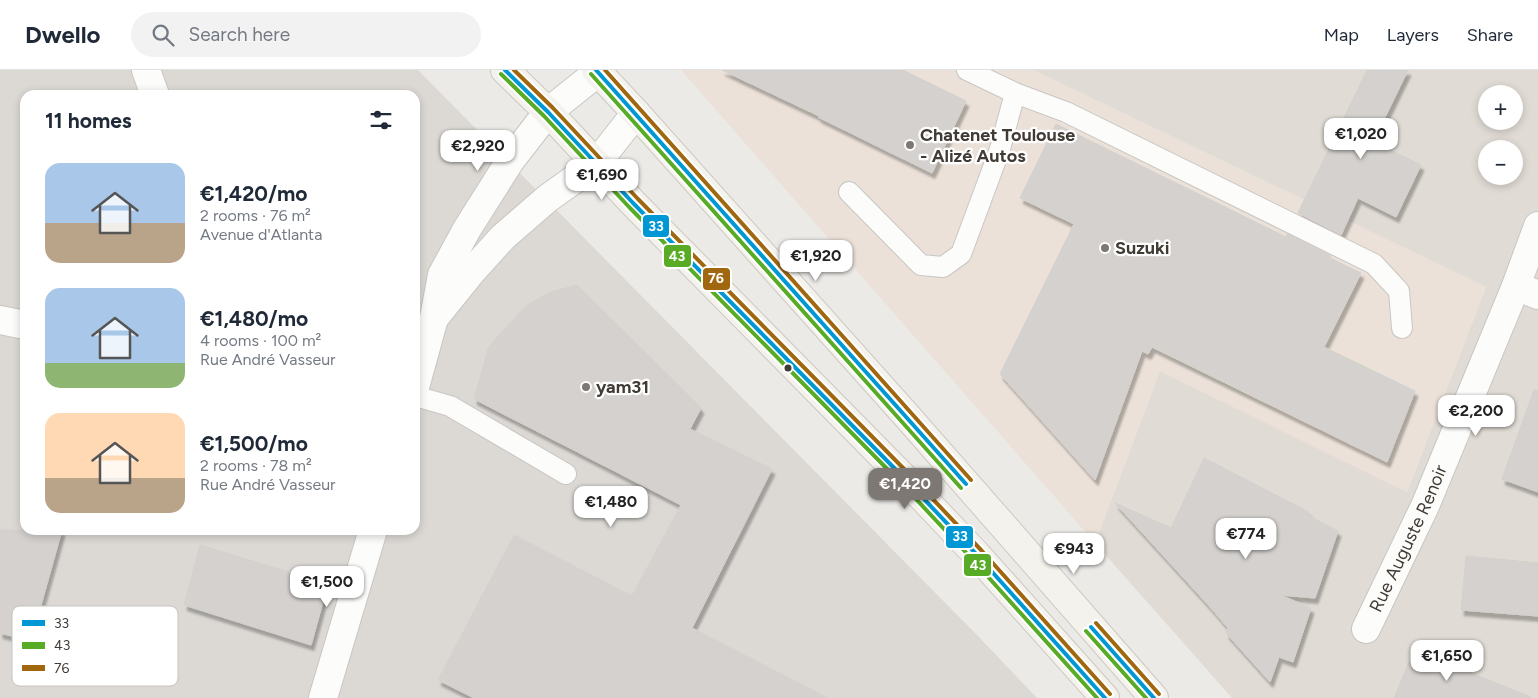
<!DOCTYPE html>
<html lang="en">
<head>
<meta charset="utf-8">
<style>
  :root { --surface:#fff; --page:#f2f2f3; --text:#1f2937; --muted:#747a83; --line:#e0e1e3; --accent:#7d7873 }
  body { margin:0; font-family:Figtree,sans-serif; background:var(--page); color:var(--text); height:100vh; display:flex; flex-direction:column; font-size:19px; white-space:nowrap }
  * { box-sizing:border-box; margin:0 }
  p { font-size:16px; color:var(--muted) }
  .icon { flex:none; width:28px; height:28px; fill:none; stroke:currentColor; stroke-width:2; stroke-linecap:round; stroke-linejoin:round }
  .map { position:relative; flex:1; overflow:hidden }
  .details { position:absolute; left:20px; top:20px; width:400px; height:445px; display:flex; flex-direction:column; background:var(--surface); border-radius:15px; box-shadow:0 2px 8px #0003 }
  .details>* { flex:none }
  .tools { position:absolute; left:1478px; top:15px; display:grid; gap:10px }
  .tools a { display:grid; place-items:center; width:45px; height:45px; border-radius:50%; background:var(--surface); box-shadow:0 2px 8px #0003; font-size:25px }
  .price { position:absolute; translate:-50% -42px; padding:0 11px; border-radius:10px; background:#fff; color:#222; font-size:16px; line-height:32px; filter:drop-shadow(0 1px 2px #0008) }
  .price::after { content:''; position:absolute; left:50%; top:30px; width:15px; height:11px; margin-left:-8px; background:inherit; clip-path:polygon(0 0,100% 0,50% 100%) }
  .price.on { background:var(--accent); color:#fff }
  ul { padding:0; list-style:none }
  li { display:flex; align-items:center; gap:15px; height:125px; padding:0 25px }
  li span { display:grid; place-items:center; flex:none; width:140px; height:100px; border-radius:15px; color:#555 }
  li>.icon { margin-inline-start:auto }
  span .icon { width:60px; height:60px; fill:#fffc; stroke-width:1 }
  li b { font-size:21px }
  h2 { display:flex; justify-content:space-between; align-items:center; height:60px; padding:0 25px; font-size:21px }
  header { display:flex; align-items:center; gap:30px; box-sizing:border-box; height:70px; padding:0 25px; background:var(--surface); border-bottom:1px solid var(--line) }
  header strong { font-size:24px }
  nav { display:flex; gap:28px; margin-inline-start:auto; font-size:18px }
  .search { width:350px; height:45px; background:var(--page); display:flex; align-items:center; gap:12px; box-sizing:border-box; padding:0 18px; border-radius:28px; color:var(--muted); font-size:19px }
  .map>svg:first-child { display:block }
</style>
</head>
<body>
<header>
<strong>Dwello</strong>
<div class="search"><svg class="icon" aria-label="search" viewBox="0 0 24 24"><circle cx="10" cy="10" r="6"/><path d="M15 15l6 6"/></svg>Search here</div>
<nav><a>Map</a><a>Layers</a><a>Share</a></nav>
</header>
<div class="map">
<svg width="1538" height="628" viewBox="0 0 1538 628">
  <defs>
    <filter id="shadow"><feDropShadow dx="3" dy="5.5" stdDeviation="1" flood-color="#0004"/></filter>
  </defs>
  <rect width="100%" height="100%" fill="#eceae7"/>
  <!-- residential -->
  <path fill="#e0dbd4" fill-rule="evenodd" d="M 1033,0 L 1538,0 L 1538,628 L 1232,628 L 1095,473 L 1160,301 L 1407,422 L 1486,217 ZM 1486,24 L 1514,24 L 1514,51 L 1486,51 ZM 1486,79 L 1514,79 L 1514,106 L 1486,106 Z"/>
  <!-- commercial -->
  <path fill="#ebe1d8" d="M 681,0 L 1033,0 L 1486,217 L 1407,422 L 1160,301 L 1095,473 Z"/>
  <!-- industrial -->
  <path fill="#dcd9d5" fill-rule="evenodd" d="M 0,0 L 418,0 L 979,567 L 1037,628 L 0,628 ZM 25,25 L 415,25 L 415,460 L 25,460 Z"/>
  <!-- building -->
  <g fill="#d4d1ce" stroke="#d4d1cd" filter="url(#shadow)">
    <path d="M 722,0 L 903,0 L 966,31 L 932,103 L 818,47 L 819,46 Z"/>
    <path d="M 1367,0 L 1408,0 L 1373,72 L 1421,95 L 1396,147 L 1358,128 L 1341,165 L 1298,143 Z"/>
    <path d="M 1056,54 L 1286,167 L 1287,164 L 1331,186 L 1330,188 L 1361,203 L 1324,277 L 1415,321 L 1387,392 L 1152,277 L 1148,284 L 1142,281 L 1095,410 L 1000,304 L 1074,154 L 1020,128 Z"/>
    <path d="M 577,215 L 701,338 L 690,359 L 772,399 L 692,558 L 828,628 L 474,628 L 438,610 L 514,465 L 632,526 L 681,435 L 474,329 L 488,279 L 498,266 L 526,236 L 550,222 Z"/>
    <path d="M 1534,320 L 1538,321 L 1538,422 L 1502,409 Z"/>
    <path d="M 1204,388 L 1309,442 L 1307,445 L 1338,461 L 1315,528 L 1280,525 L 1311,538 L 1293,592 L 1279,587 L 1270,612 L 1226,563 L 1228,558 L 1210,537 L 1115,433 L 1171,458 Z"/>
    <path d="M 0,460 L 62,460 L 31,571 L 0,563 Z"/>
    <path d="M 200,475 L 328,514 L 311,575 L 184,535 Z"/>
    <path d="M 1466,486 L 1538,493 L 1538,546 L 1461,540 Z"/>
    <path d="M 1414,580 L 1531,627 L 1530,628 L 1394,628 Z"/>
  </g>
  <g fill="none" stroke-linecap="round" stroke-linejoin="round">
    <defs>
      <g id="service">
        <path d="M 967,0 L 1015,23 L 1066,42 L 1374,194 L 1399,221 L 1402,258"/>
        <path d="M 849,122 L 921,195 L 943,197 L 961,184 L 1000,79 L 1015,23"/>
        <path d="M 415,326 L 450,336 L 566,404"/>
      </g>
      <g id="minor">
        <path d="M 146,0 L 155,25"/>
        <path d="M 1516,216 L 1538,225"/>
        <path d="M 0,250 L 25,255"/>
        <path id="s1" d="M 1366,559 L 1425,436 L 1516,216 L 1538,156"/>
      </g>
      <g id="tertiary">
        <path d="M 435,247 L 473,200 L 503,167 L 548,128 L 596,94 L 636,43"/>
        <path d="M 415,317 L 434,248 L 442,205 L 467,159 L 510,91 L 548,42 L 598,2"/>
        <path d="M 323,628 L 373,460"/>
      </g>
      <g id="secondary">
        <path d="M 505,0 L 548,42 L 633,133 L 905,409 L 977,485 L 1105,628"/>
        <path d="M 596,0 L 636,43 L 906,345 L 1154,628"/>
      </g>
    </defs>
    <!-- service casing -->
    <use href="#service" stroke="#c8c6c3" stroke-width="22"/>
    <!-- minor casing -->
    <use href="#minor" stroke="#c8c6c3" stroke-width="30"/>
    <!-- tertiary casing -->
    <use href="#tertiary" stroke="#c8c6c3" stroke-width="30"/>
    <!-- secondary casing -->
    <use href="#secondary" stroke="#cdc9c1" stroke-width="30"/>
    <!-- service -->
    <use href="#service" stroke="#fcfcfb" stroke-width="20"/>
    <!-- minor -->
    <use href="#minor" stroke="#fcfcfb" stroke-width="28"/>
    <!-- tertiary -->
    <use href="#tertiary" stroke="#fcfcfb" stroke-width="28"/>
    <!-- secondary -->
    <use href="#secondary" stroke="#f4f2ed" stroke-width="28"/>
    <defs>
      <g id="bus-1">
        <path d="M 505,0 L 548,42 L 633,133 L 905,409 L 977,485 L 1105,628"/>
        <path d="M 596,0 L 966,414"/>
        <path d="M 1091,557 L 1154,628"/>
      </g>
      <g id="bus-2">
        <path d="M 501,4 L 544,46 L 629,137 L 901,413 L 972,489 L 1097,628"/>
        <path d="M 591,4 L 961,418"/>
        <path d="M 1086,561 L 1146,628"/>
      </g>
      <g id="bus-3">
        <path d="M 514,0 L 553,38 L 638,129 L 910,405 L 982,481 L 1110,624"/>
        <path d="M 605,0 L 971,410"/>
        <path d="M 1096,553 L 1159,624"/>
      </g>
    </defs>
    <!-- bus-1 casing -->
    <use href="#bus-1" stroke="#fff" stroke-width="8"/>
    <!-- bus-2 casing -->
    <use href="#bus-2" stroke="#fff" stroke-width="8"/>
    <!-- bus-3 casing -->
    <use href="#bus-3" stroke="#fff" stroke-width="8"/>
    <!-- bus-1 -->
    <use href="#bus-1" stroke="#0098d4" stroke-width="4"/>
    <!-- bus-2 -->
    <use href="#bus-2" stroke="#58ac25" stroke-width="4"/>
    <!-- bus-3 -->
    <use href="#bus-3" stroke="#a0670f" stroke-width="4"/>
  </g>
  <!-- markers -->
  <g fill="#7d7873" stroke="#fff" stroke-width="2">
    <circle cx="910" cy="75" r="5"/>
    <circle cx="1105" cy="178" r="5"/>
    <circle cx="586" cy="317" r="5"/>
  </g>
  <circle fill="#413b35" stroke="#fff" stroke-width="2" cx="788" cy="298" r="4.5"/>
  <g text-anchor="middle" stroke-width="4.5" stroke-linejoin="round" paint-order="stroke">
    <!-- poi labels -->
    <g font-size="18" font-weight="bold" fill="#413b35" stroke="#fff" text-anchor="start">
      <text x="920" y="71">Chatenet Toulouse<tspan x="920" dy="21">- Alizé Autos</tspan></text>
      <text x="1115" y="184">Suzuki</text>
      <text x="596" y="323">yam31</text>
    </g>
    <!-- street labels -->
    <g font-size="18" fill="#413b35" stroke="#fff">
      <text dy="6" stroke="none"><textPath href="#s1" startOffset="100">Rue Auguste Renoir</textPath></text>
    </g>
  </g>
  <!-- legend -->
  <rect x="12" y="536" width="166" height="80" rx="8" fill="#fff" stroke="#c6c4c2" stroke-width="1"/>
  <rect x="22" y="550" width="23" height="6" fill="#0098d4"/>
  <rect x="22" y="572" width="23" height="7" fill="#58ac25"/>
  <rect x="22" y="595" width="23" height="6" fill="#a0670f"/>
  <g font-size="14" fill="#413b35">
    <text x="54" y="558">33</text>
    <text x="54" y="580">43</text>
    <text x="54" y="603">76</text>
  </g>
  <g stroke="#fff" stroke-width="2">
    <rect x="642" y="144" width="28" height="24" rx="5" fill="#0098d4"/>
    <rect x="663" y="174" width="29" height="24" rx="5" fill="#58ac25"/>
    <rect x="702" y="197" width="29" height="24" rx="5" fill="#a0670f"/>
    <rect x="945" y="455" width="29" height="24" rx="5" fill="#0098d4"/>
    <rect x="963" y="483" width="29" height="24" rx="5" fill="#58ac25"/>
  </g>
  <g font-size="14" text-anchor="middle" font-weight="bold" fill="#fff">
    <text x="656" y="161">33</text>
    <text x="677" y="191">43</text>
    <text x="716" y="213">76</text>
    <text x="960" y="471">33</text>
    <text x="978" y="500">43</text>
  </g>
</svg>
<div class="tools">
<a>+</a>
<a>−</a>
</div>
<b class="price" style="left:1361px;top:90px">€1,020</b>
<b class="price" style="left:478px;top:102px">€2,920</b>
<b class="price" style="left:602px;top:131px">€1,690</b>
<b class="price" style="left:816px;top:212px">€1,920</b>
<b class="price" style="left:1476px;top:367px">€2,200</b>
<b class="price on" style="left:905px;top:440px">€1,420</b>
<b class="price" style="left:611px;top:458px">€1,480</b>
<b class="price" style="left:1246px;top:490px">€774</b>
<b class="price" style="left:1074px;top:505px">€943</b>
<b class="price" style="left:327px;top:538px">€1,500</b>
<b class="price" style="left:1447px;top:612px">€1,650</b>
<section class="details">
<h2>11 homes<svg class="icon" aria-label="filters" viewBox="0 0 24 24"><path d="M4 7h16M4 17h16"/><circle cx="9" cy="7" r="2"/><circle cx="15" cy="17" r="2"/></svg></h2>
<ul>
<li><span style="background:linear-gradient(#a9c7e8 60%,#b9a48a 0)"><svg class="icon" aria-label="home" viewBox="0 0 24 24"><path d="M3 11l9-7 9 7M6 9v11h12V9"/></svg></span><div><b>€1,420/mo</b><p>2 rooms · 76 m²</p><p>Avenue d'Atlanta</p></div></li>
<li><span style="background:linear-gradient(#a9c7e8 75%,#8fb573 0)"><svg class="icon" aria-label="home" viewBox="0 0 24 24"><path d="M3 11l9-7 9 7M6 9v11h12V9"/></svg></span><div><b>€1,480/mo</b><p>4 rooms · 100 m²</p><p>Rue André Vasseur</p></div></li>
<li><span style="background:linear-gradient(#ffd9b3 65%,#b9a48a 0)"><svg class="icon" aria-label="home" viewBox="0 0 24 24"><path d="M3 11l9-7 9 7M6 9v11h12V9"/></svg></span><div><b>€1,500/mo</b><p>2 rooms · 78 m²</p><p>Rue André Vasseur</p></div></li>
</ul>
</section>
</div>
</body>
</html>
